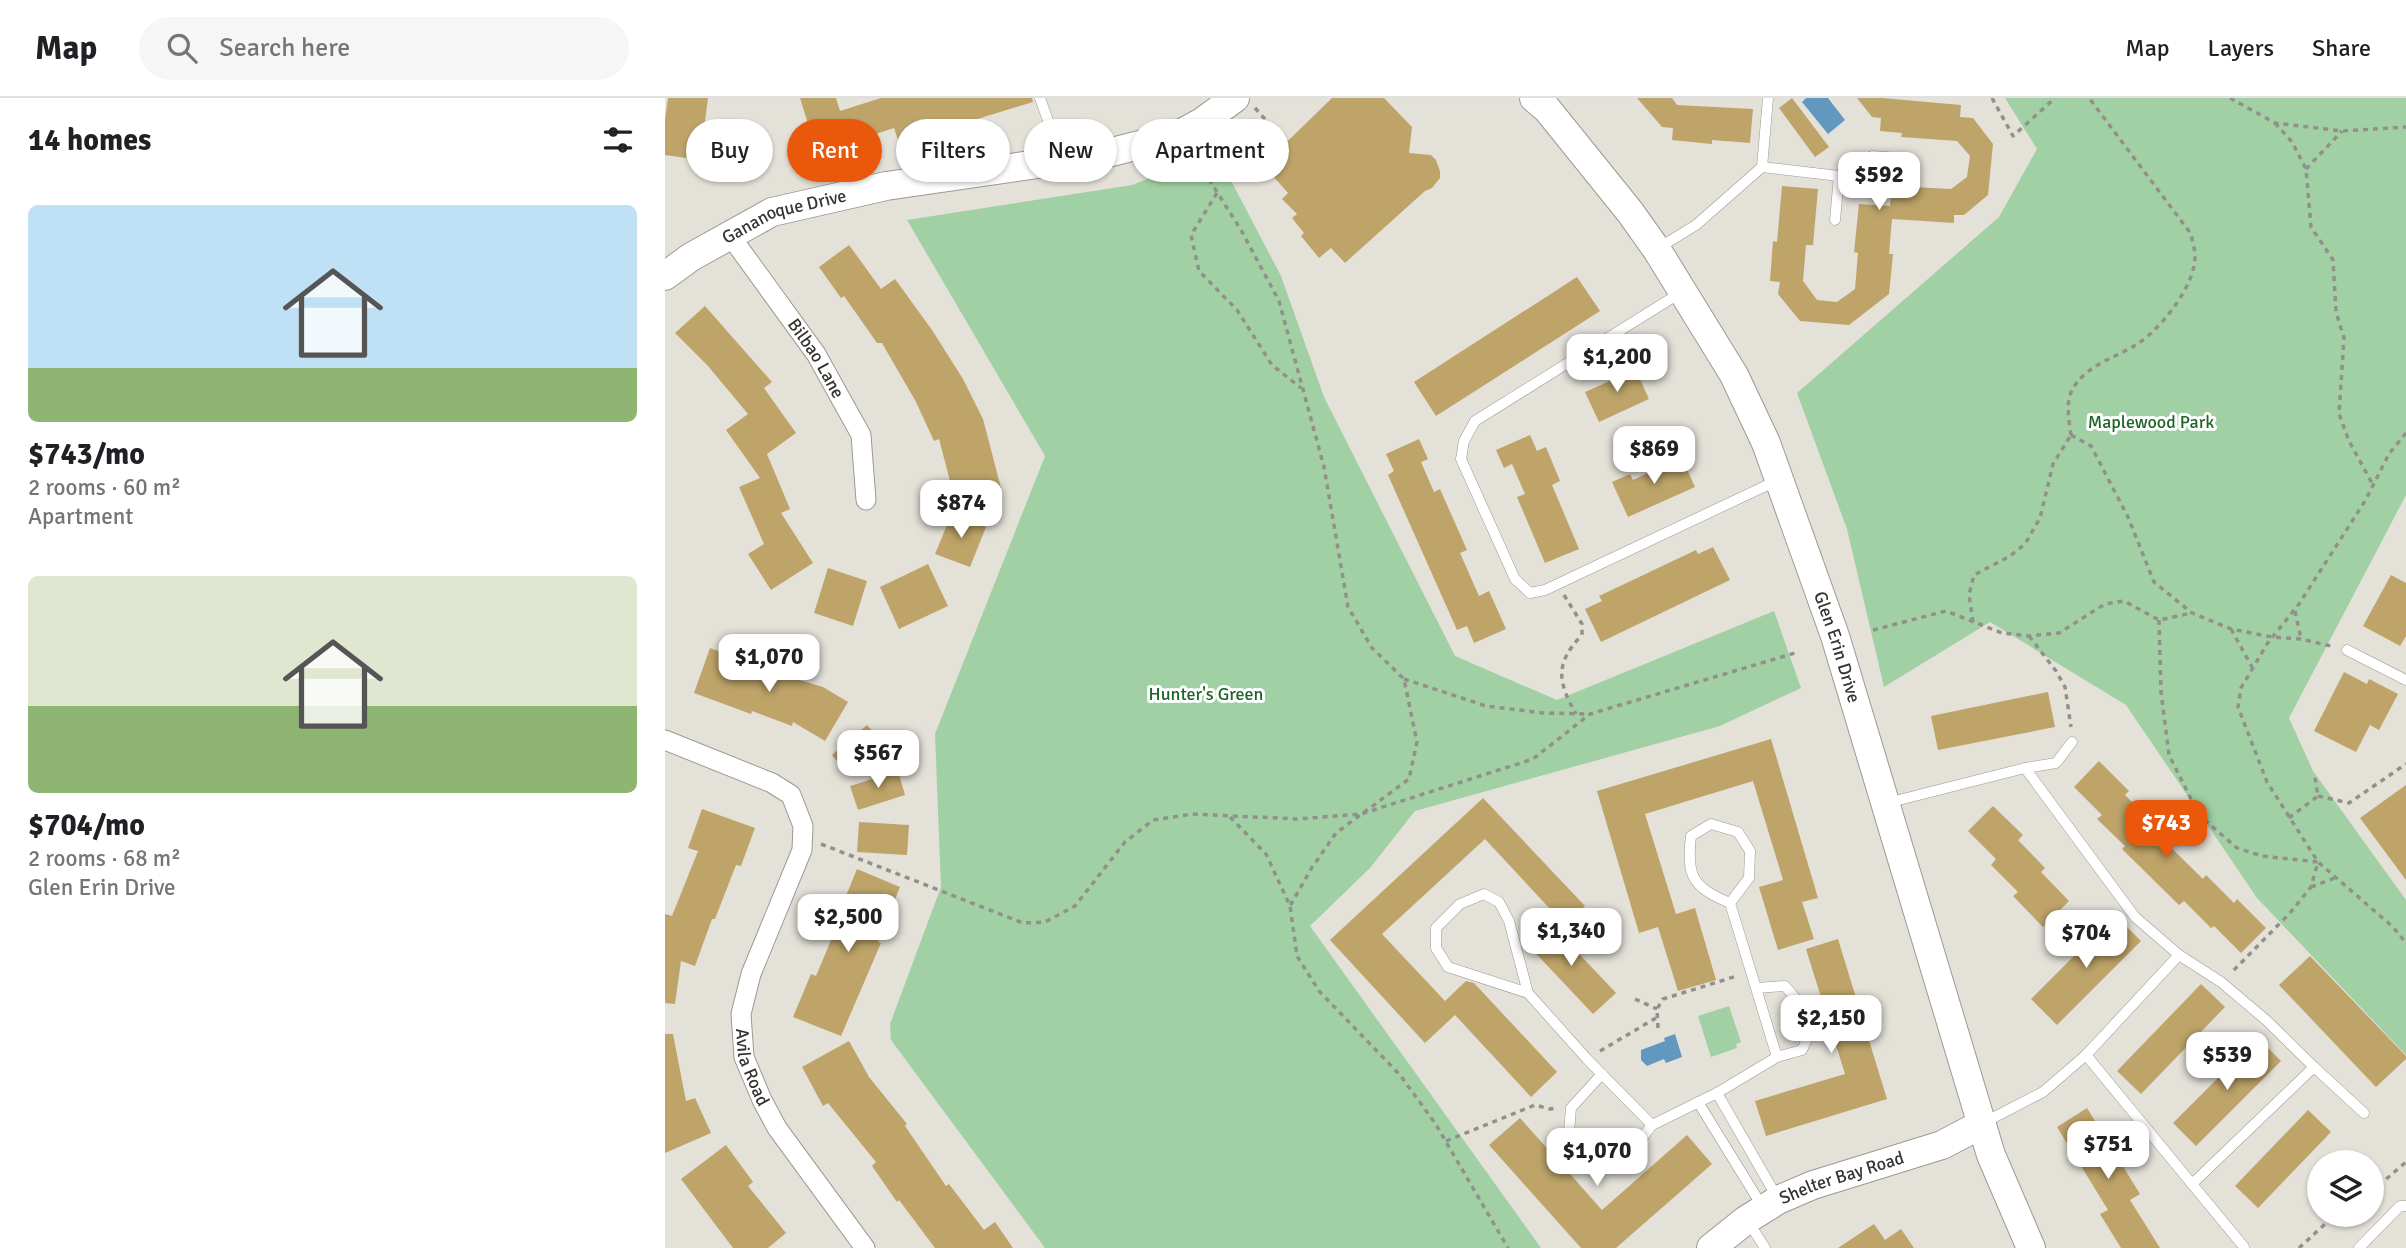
<!DOCTYPE html>
<html lang="en">
<head>
<meta charset="utf-8">
<style>
  :root { --surface:#fff; --page:#f6f6f6; --text:#202124; --muted:#757577; --line:#e0e0e0; --accent:#ea580c }
  body { margin:0; font-family:Signika,sans-serif; background:var(--page); color:var(--text); height:100vh; display:flex; flex-direction:column; font-size:26px; white-space:nowrap }
  * { box-sizing:border-box; margin:0 }
  p { font-size:23px; color:var(--muted) }
  .icon { flex:none; width:38px; height:38px; fill:none; stroke:currentColor; stroke-width:2; stroke-linecap:round; stroke-linejoin:round }
  .map { position:relative; flex:1; overflow:hidden }
  .panel { display:flex; flex-direction:column; background:var(--surface); width:665px }
  .panel>* { flex:none }
  .hud { position:absolute; left:21px; top:21px; width:665px; height:63px; display:flex; gap:14px }
  .buttons { position:absolute; left:1642px; top:1052px; display:grid; gap:14px }
  .buttons a { display:grid; place-items:center; width:77px; height:77px; border-radius:50%; background:var(--surface); box-shadow:0 2px 5px #0004; font-size:35px }
  .price { position:absolute; translate:-50% -60px; padding:0 16px; border-radius:14px; background:#fff; color:#222; font-size:23px; line-height:46px; filter:drop-shadow(0 2px 4px #0008) }
  .price::after { content:''; position:absolute; left:50%; top:42px; width:21px; height:16px; margin-left:-10px; background:inherit; clip-path:polygon(0 0,100% 0,50% 100%) }
  .price.on { background:var(--accent); color:#fff }
  ul { padding:0; list-style:none }
  li { display:grid; align-content:center; gap:14px; height:371px; padding:0 28px }
  li span { display:grid; place-items:center; height:217px; border-radius:10px; color:#555 }
  li>.icon { margin-inline-start:auto }
  span .icon { width:126px; height:126px; fill:#fffc; stroke-width:1 }
  li b { font-size:30px }
  h2 { display:flex; justify-content:space-between; align-items:center; height:84px; padding:0 28px; font-size:30px }
  .pill { padding:0 24px; border-radius:32px; background:var(--surface); box-shadow:0 2px 5px #0004; font-size:24px; line-height:63px }
  .pill.on { background:var(--accent); color:#fff }
  header { display:flex; align-items:center; gap:42px; box-sizing:border-box; height:98px; padding:0 35px; background:var(--surface); border-bottom:2px solid var(--line) }
  header strong { font-size:33px }
  nav { display:flex; gap:38px; margin-inline-start:auto; font-size:24px }
  .search { width:490px; height:63px; background:var(--page); display:flex; align-items:center; gap:18px; box-sizing:border-box; padding:0 24px; border-radius:38px; color:var(--muted); font-size:26px }
  main { display:flex; flex:1; min-height:0 }
  .map>svg:first-child { display:block }
</style>
</head>
<body>
<header>
<strong>Map</strong>
<div class="search"><svg class="icon" aria-label="search" viewBox="0 0 24 24"><circle cx="10" cy="10" r="6"/><path d="M15 15l6 6"/></svg>Search here</div>
<nav><a>Map</a><a>Layers</a><a>Share</a></nav>
</header>
<main>
<section class="panel">
<h2>14 homes<svg class="icon" aria-label="filters" viewBox="0 0 24 24"><path d="M4 7h16M4 17h16"/><circle cx="9" cy="7" r="2"/><circle cx="15" cy="17" r="2"/></svg></h2>
<ul>
<li><span style="background:linear-gradient(#bfe0f5 75%,#8fb573 0)"><svg class="icon" aria-label="home" viewBox="0 0 24 24"><path d="M3 11l9-7 9 7M6 9v11h12V9"/></svg></span><div><b>$743/mo</b><p>2 rooms · 60 m²</p><p>Apartment</p></div></li>
<li><span style="background:linear-gradient(#dfe7d0 60%,#8fb573 0)"><svg class="icon" aria-label="home" viewBox="0 0 24 24"><path d="M3 11l9-7 9 7M6 9v11h12V9"/></svg></span><div><b>$704/mo</b><p>2 rooms · 68 m²</p><p>Glen Erin Drive</p></div></li>
</ul>
</section>
<div class="map">
<svg width="1741" height="1150" viewBox="0 0 1741 1150">
  <rect width="100%" height="100%" fill="#e4e1d9"/>
  <!-- green -->
  <g fill="#a1d0a4">
    <path d="M 1340,0 L 1741,0 L 1741,397 L 1624,620 L 1648,673 L 1741,802 L 1741,957 L 1592,800 L 1461,607 L 1325,524 L 1219,589 L 1182,431 L 1132,295 L 1334,119 L 1372,51 Z"/>
    <path d="M 551,54 L 616,178 L 659,299 L 790,558 L 892,602 L 1109,513 L 1136,590 L 1055,628 L 750,713 L 705,770 L 645,828 L 876,1150 L 380,1150 L 226,942 L 225,926 L 276,789 L 270,636 L 380,358 L 242,122 L 467,87 Z"/>
    <path d="M 1064,908 L 1076,944 L 1071,946 L 1072,950 L 1046,959 L 1033,918 Z"/>
  </g>
  <!-- water -->
  <g fill="#6298c0">
    <path d="M 1141,0 L 1163,0 L 1180,22 L 1163,36 L 1137,4 Z"/>
    <path d="M 1010,936 L 1017,959 L 1001,965 L 999,961 L 982,968 L 976,962 L 976,952 L 1000,943 L 999,940 Z"/>
  </g>
  <!-- building -->
  <g fill="#bea469">
    <path d="M 3,0 L 43,0 L 35,62 L 0,57 L 0,22 Z"/>
    <path d="M 135,0 L 171,0 L 175,13 L 216,0 L 367,0 L 368,4 L 234,45 L 229,30 L 180,46 L 144,29 Z"/>
    <path d="M 667,0 L 719,0 L 747,29 L 744,55 L 766,57 L 771,62 L 775,73 L 775,80 L 767,90 L 760,93 L 680,165 L 666,150 L 654,160 L 636,138 L 639,135 L 627,120 L 632,116 L 617,101 L 623,95 L 598,67 Z"/>
    <path d="M 972,0 L 1007,0 L 1012,7 L 1088,11 L 1085,45 L 1047,42 L 1047,46 L 1007,42 L 1008,30 L 997,29 Z"/>
    <path d="M 1127,0 L 1164,49 L 1150,59 L 1114,10 Z"/>
    <path d="M 1192,0 L 1217,0 L 1296,7 L 1295,19 L 1308,20 L 1328,46 L 1323,97 L 1299,117 L 1289,117 L 1289,125 L 1227,121 L 1224,156 L 1228,156 L 1224,196 L 1184,227 L 1135,223 L 1113,196 L 1115,184 L 1105,183 L 1108,143 L 1112,144 L 1117,88 L 1153,91 L 1148,147 L 1141,147 L 1138,183 L 1152,202 L 1172,204 L 1190,191 L 1193,155 L 1189,154 L 1194,106 L 1225,108 L 1227,83 L 1250,84 L 1249,89 L 1286,91 L 1302,79 L 1305,58 L 1292,43 L 1236,39 L 1237,35 L 1215,33 L 1216,20 L 1207,19 Z"/>
    <path d="M 184,147 L 216,191 L 230,181 L 267,232 L 298,281 L 318,321 L 336,390 L 290,402 L 274,341 L 269,343 L 251,304 L 217,245 L 212,245 L 179,198 L 176,200 L 154,169 Z"/>
    <path d="M 912,179 L 935,213 L 771,318 L 749,284 Z"/>
    <path d="M 40,208 L 107,284 L 99,290 L 131,335 L 102,356 L 125,411 L 116,415 L 148,465 L 106,492 L 83,456 L 99,446 L 74,389 L 95,380 L 61,332 L 83,316 L 43,268 L 10,235 Z"/>
    <path d="M 968,266 L 984,301 L 934,324 L 920,294 L 945,283 L 943,277 Z"/>
    <path d="M 865,337 L 872,353 L 881,349 L 895,383 L 887,387 L 914,451 L 880,465 L 852,399 L 860,396 L 847,366 L 839,370 L 831,352 Z"/>
    <path d="M 754,341 L 763,361 L 756,364 L 769,394 L 775,391 L 802,452 L 795,455 L 814,498 L 824,493 L 841,531 L 809,545 L 802,528 L 792,532 L 723,377 L 729,373 L 721,356 Z"/>
    <path d="M 1014,354 L 1030,389 L 963,419 L 947,384 L 965,376 L 968,382 L 998,368 L 995,362 Z"/>
    <path d="M 287,415 L 321,429 L 305,469 L 270,456 Z"/>
    <path d="M 1048,449 L 1065,482 L 936,544 L 920,511 L 937,503 L 934,498 L 1031,452 L 1033,456 Z"/>
    <path d="M 263,466 L 283,508 L 234,531 L 215,489 Z"/>
    <path d="M 163,470 L 202,483 L 188,528 L 149,515 Z"/>
    <path d="M 1726,477 L 1741,485 L 1741,538 L 1735,548 L 1698,528 Z"/>
    <path d="M 45,550 L 114,576 L 158,589 L 183,604 L 160,643 L 128,624 L 127,628 L 87,613 L 86,616 L 29,595 Z"/>
    <path d="M 1679,574 L 1702,586 L 1704,581 L 1733,596 L 1714,632 L 1705,627 L 1691,654 L 1649,633 Z"/>
    <path d="M 1383,594 L 1390,629 L 1273,652 L 1266,618 Z"/>
    <path d="M 202,627 L 217,644 L 181,674 L 167,657 Z"/>
    <path d="M 1106,641 L 1153,800 L 1137,804 L 1149,841 L 1113,852 L 1094,789 L 1118,782 L 1088,683 L 980,716 L 1011,816 L 1030,810 L 1051,882 L 1013,893 L 993,829 L 974,835 L 932,693 Z"/>
    <path d="M 1434,663 L 1464,693 L 1460,697 L 1487,724 L 1484,728 L 1538,781 L 1541,777 L 1569,805 L 1572,801 L 1601,830 L 1576,855 L 1549,828 L 1546,830 L 1519,803 L 1514,807 L 1457,751 L 1460,748 L 1432,721 L 1437,717 L 1409,689 Z"/>
    <path d="M 233,673 L 240,697 L 193,712 L 185,688 Z"/>
    <path d="M 1741,687 L 1741,782 L 1695,720 Z"/>
    <path d="M 818,700 L 920,808 L 900,827 L 820,741 L 717,836 L 780,903 L 801,883 L 809,885 L 892,974 L 866,999 L 790,917 L 760,945 L 665,842 Z"/>
    <path d="M 1328,708 L 1358,737 L 1353,742 L 1380,770 L 1376,774 L 1404,803 L 1378,829 L 1348,798 L 1353,794 L 1326,767 L 1331,761 L 1303,733 Z"/>
    <path d="M 37,711 L 90,730 L 76,768 L 71,767 L 50,821 L 47,821 L 30,868 L 16,863 L 10,906 L 0,905 L 0,816 L 7,818 L 33,753 L 23,750 Z"/>
    <path d="M 194,724 L 244,727 L 242,757 L 192,754 Z"/>
    <path d="M 192,771 L 235,789 L 213,844 L 216,845 L 176,938 L 128,919 L 146,876 L 151,878 L 177,816 L 174,815 Z"/>
    <path d="M 1450,817 L 1476,843 L 1392,927 L 1366,901 Z"/>
    <path d="M 884,824 L 951,895 L 928,916 L 861,845 Z"/>
    <path d="M 1173,841 L 1222,1001 L 1101,1038 L 1090,1003 L 1180,976 L 1141,851 Z"/>
    <path d="M 1645,858 L 1741,958 L 1741,961 L 1711,989 L 1614,887 Z"/>
    <path d="M 1536,886 L 1560,909 L 1476,996 L 1452,973 Z"/>
    <path d="M 0,936 L 8,936 L 21,1003 L 30,1000 L 46,1035 L 0,1055 Z"/>
    <path d="M 1593,940 L 1616,963 L 1531,1048 L 1508,1025 Z"/>
    <path d="M 184,943 L 204,979 L 242,1026 L 240,1028 L 281,1088 L 284,1086 L 319,1132 L 330,1124 L 348,1150 L 270,1150 L 234,1102 L 232,1104 L 207,1068 L 211,1064 L 163,1005 L 158,1008 L 137,969 Z"/>
    <path d="M 1422,1010 L 1475,1096 L 1465,1102 L 1495,1150 L 1456,1150 L 1435,1116 L 1443,1112 L 1392,1029 Z"/>
    <path d="M 1643,1012 L 1666,1034 L 1593,1110 L 1570,1088 Z"/>
    <path d="M 855,1020 L 937,1112 L 1022,1037 L 1047,1066 L 951,1150 L 916,1150 L 824,1047 Z"/>
    <path d="M 61,1047 L 88,1084 L 83,1088 L 121,1135 L 103,1150 L 68,1150 L 16,1081 Z"/>
    <path d="M 1209,1126 L 1220,1142 L 1236,1131 L 1249,1150 L 1173,1150 Z"/>
  </g>
  <g fill="none" stroke-linecap="round" stroke-linejoin="round">
    <defs>
      <g id="lane">
        <path d="M 375,0 L 397,62"/>
        <path d="M 1097,69 L 1174,78 L 1207,58 L 1232,60"/>
        <path d="M 1170,122 L 1174,78"/>
        <path d="M 995,149 L 1031,127 L 1097,69 L 1103,0"/>
        <path d="M 1015,195 L 810,323 L 799,343 L 796,361 L 850,481 L 865,495 L 880,492 L 1111,383"/>
        <path d="M 1682,552 L 1741,582"/>
        <path d="M 1360,670 L 1391,665 L 1407,644"/>
        <path d="M 1222,705 L 1360,670 L 1470,819 L 1514,857 L 1556,884 L 1601,922 L 1649,969 L 1527,1086 L 1421,957 L 1378,994 L 1320,1024"/>
        <path d="M 1092,890 L 1120,888 L 1131,901 L 1142,941 L 1137,952 L 1112,959"/>
        <path d="M 863,895 L 783,869 L 771,850 L 771,830 L 795,806 L 819,796 L 834,804 L 844,823 L 863,895 L 922,961 L 987,1027 L 1052,995 L 1112,959 L 1065,805 C 1028,789 1021,779 1026,738 L 1046,726 L 1073,734 L 1085,753 L 1084,780 L 1065,805"/>
        <path d="M 1421,957 L 1514,857"/>
        <path d="M 1649,969 L 1699,1015"/>
        <path d="M 937,976 L 906,1010 L 904,1034 L 937,1068 L 960,1063 L 987,1027"/>
        <path d="M 1052,995 L 1113,1101"/>
        <path d="M 1033,1004 L 1097,1108"/>
        <path d="M 1527,1086 L 1579,1149"/>
        <path d="M 1084,1125 L 1100,1150"/>
        <path d="M 1694,1150 L 1735,1108 L 1741,1108"/>
      </g>
      <g id="street">
        <path id="s1" d="M 64,136 L 151,256 L 196,337 L 201,402"/>
        <path id="s2" d="M 0,642 L 107,685 L 126,697 L 138,728 L 137,752 L 86,876 L 76,916 L 79,959 L 97,1002 L 112,1030 L 200,1150"/>
      </g>
      <g id="secondary">
        <path id="s3" d="M 869,0 L 882,11 L 965,114 L 992,152 L 1069,277 L 1101,345 L 1170,538 L 1326,1057 L 1366,1150"/>
        <path id="s4" d="M 0,178 L 26,159 L 107,114 L 221,88 L 435,57 L 494,42 L 515,36 L 537,24 L 570,0"/>
        <path id="s5" d="M 1046,1150 L 1081,1122 L 1113,1102 L 1148,1087 L 1277,1047 L 1317,1026"/>
      </g>
    </defs>
    <!-- lane casing -->
    <use href="#lane" stroke="#9c9992" stroke-width="11"/>
    <!-- street casing -->
    <use href="#street" stroke="#9c9992" stroke-width="21"/>
    <!-- secondary casing -->
    <use href="#secondary" stroke="#9c9992" stroke-width="30"/>
    <!-- path -->
    <g stroke="#92908a" stroke-width="3.5" stroke-dasharray="5 5" stroke-linecap="butt">
      <path d="M 1327,0 L 1348,38 L 1390,0"/>
      <path d="M 1565,0 L 1610,25 L 1677,33 L 1741,29"/>
      <path d="M 590,10 L 615,38"/>
      <path d="M 1610,25 L 1627,44 L 1641,71 L 1646,129 L 1668,162 L 1671,214 L 1679,240 L 1674,316 L 1684,343 L 1708,387"/>
      <path d="M 528,56 L 576,132 L 614,203 L 659,369 L 683,509 L 707,550 L 739,581 L 752,644 L 744,681 L 671,735 L 646,771 L 625,808"/>
      <path d="M 1641,71 L 1677,33"/>
      <path d="M 552,95 L 526,137 L 534,173 L 572,212 L 607,267 L 636,290"/>
      <path d="M 1741,335 L 1724,356 L 1700,403 L 1634,506 L 1602,546 L 1576,590 L 1573,609 L 1602,684 L 1653,764 L 1728,829 L 1741,845"/>
      <path d="M 1406,337 C 1404,322 1400,304 1408,290 C 1424,265 1451,260 1474,245 C 1497,229 1531,187 1530,157 C 1530,151 1527,143 1526,136 L 1424,0"/>
      <path d="M 1406,337 L 1426,348 L 1463,419 L 1489,484 L 1527,515 L 1566,531 L 1607,539 L 1636,541 L 1670,549"/>
      <path d="M 899,497 L 917,526 L 917,537 C 889,566 893,584 911,616"/>
      <path d="M 1630,513 L 1636,541"/>
      <path d="M 1494,522 L 1496,594 L 1504,657 L 1534,717 L 1572,750 L 1597,758 L 1653,764 L 1646,789 L 1625,815 L 1567,874"/>
      <path d="M 1308,524 L 1304,497 L 1309,477 L 1345,458 L 1360,446 L 1375,420 L 1388,366 L 1406,337"/>
      <path d="M 1566,531 L 1587,569"/>
      <path d="M 1208,532 L 1281,513 L 1337,535 L 1364,538 L 1394,535 L 1440,506 L 1459,503 L 1494,522 L 1527,515"/>
      <path d="M 1364,538 L 1391,573 L 1400,589 L 1406,629"/>
      <path d="M 739,581 L 821,608 L 878,615 L 925,616"/>
      <path d="M 1653,698 L 1684,705 L 1741,666"/>
      <path d="M 565,719 L 601,756 L 625,808 L 632,858 L 654,893 L 735,977 L 770,1025 L 843,1150"/>
      <path d="M 1624,720 L 1653,698 L 1650,680"/>
      <path d="M 156,746 L 358,825 L 380,824 L 410,808 L 460,744 L 488,722 L 527,716 L 632,721 L 696,716 L 868,661 L 925,616 L 1130,555"/>
      <path d="M 1646,789 L 1670,780"/>
      <path d="M 970,901 L 992,911"/>
      <path d="M 993,930 L 992,911 L 998,901 L 1072,878"/>
      <path d="M 935,953 L 991,920"/>
      <path d="M 781,1043 L 870,1007 L 885,1011 L 893,1010"/>
      <path d="M 1706,1094 L 1741,1064"/>
      <path d="M 1634,1150 L 1671,1116"/>
    </g>
    <!-- lane -->
    <use href="#lane" stroke="#fff" stroke-width="10"/>
    <!-- street -->
    <use href="#street" stroke="#fff" stroke-width="19"/>
    <!-- secondary -->
    <use href="#secondary" stroke="#fff" stroke-width="28"/>
  </g>
  <g text-anchor="middle" stroke-width="6" stroke-linejoin="round" paint-order="stroke">
    <!-- street labels -->
    <g font-size="18" fill="#353431" stroke="#fff">
      <text dy="6" stroke="none"><textPath href="#s4" startOffset="135">Gananoque Drive</textPath></text>
      <text dy="6" stroke="none"><textPath href="#s1" startOffset="152">Bilbao Lane</textPath></text>
      <text dy="6" stroke="none"><textPath href="#s3" startOffset="634">Glen Erin Drive</textPath></text>
      <text dy="6" stroke="none"><textPath href="#s2" startOffset="425">Avila Road</textPath></text>
      <text dy="6" stroke="none"><textPath href="#s5" startOffset="150">Shelter Bay Road</textPath></text>
    </g>
    <!-- park labels -->
    <g font-size="18" fill="#1f642a" stroke="#fff">
      <text x="1486" y="330">Maplewood Park</text>
      <text x="541" y="602">Hunter's Green</text>
    </g>
  </g>
</svg>
<div class="buttons">
<a><svg class="icon" aria-label="layers" viewBox="0 0 24 24"><path d="M12 4l9 5-9 5-9-5zM3 14l9 5 9-5"/></svg></a>
</div>
<b class="price" style="left:1214px;top:114px">$592</b>
<b class="price" style="left:952px;top:296px">$1,200</b>
<b class="price" style="left:989px;top:388px">$869</b>
<b class="price" style="left:296px;top:442px">$874</b>
<b class="price" style="left:104px;top:596px">$1,070</b>
<b class="price" style="left:213px;top:692px">$567</b>
<b class="price on" style="left:1501px;top:762px">$743</b>
<b class="price" style="left:183px;top:856px">$2,500</b>
<b class="price" style="left:906px;top:870px">$1,340</b>
<b class="price" style="left:1421px;top:872px">$704</b>
<b class="price" style="left:1166px;top:957px">$2,150</b>
<b class="price" style="left:1562px;top:994px">$539</b>
<b class="price" style="left:1443px;top:1083px">$751</b>
<b class="price" style="left:932px;top:1090px">$1,070</b>
<div class="hud">
<a class="pill">Buy</a>
<a class="pill on">Rent</a>
<a class="pill">Filters</a>
<a class="pill">New</a>
<a class="pill">Apartment</a>
</div>
</div>
</main>
</body>
</html>
